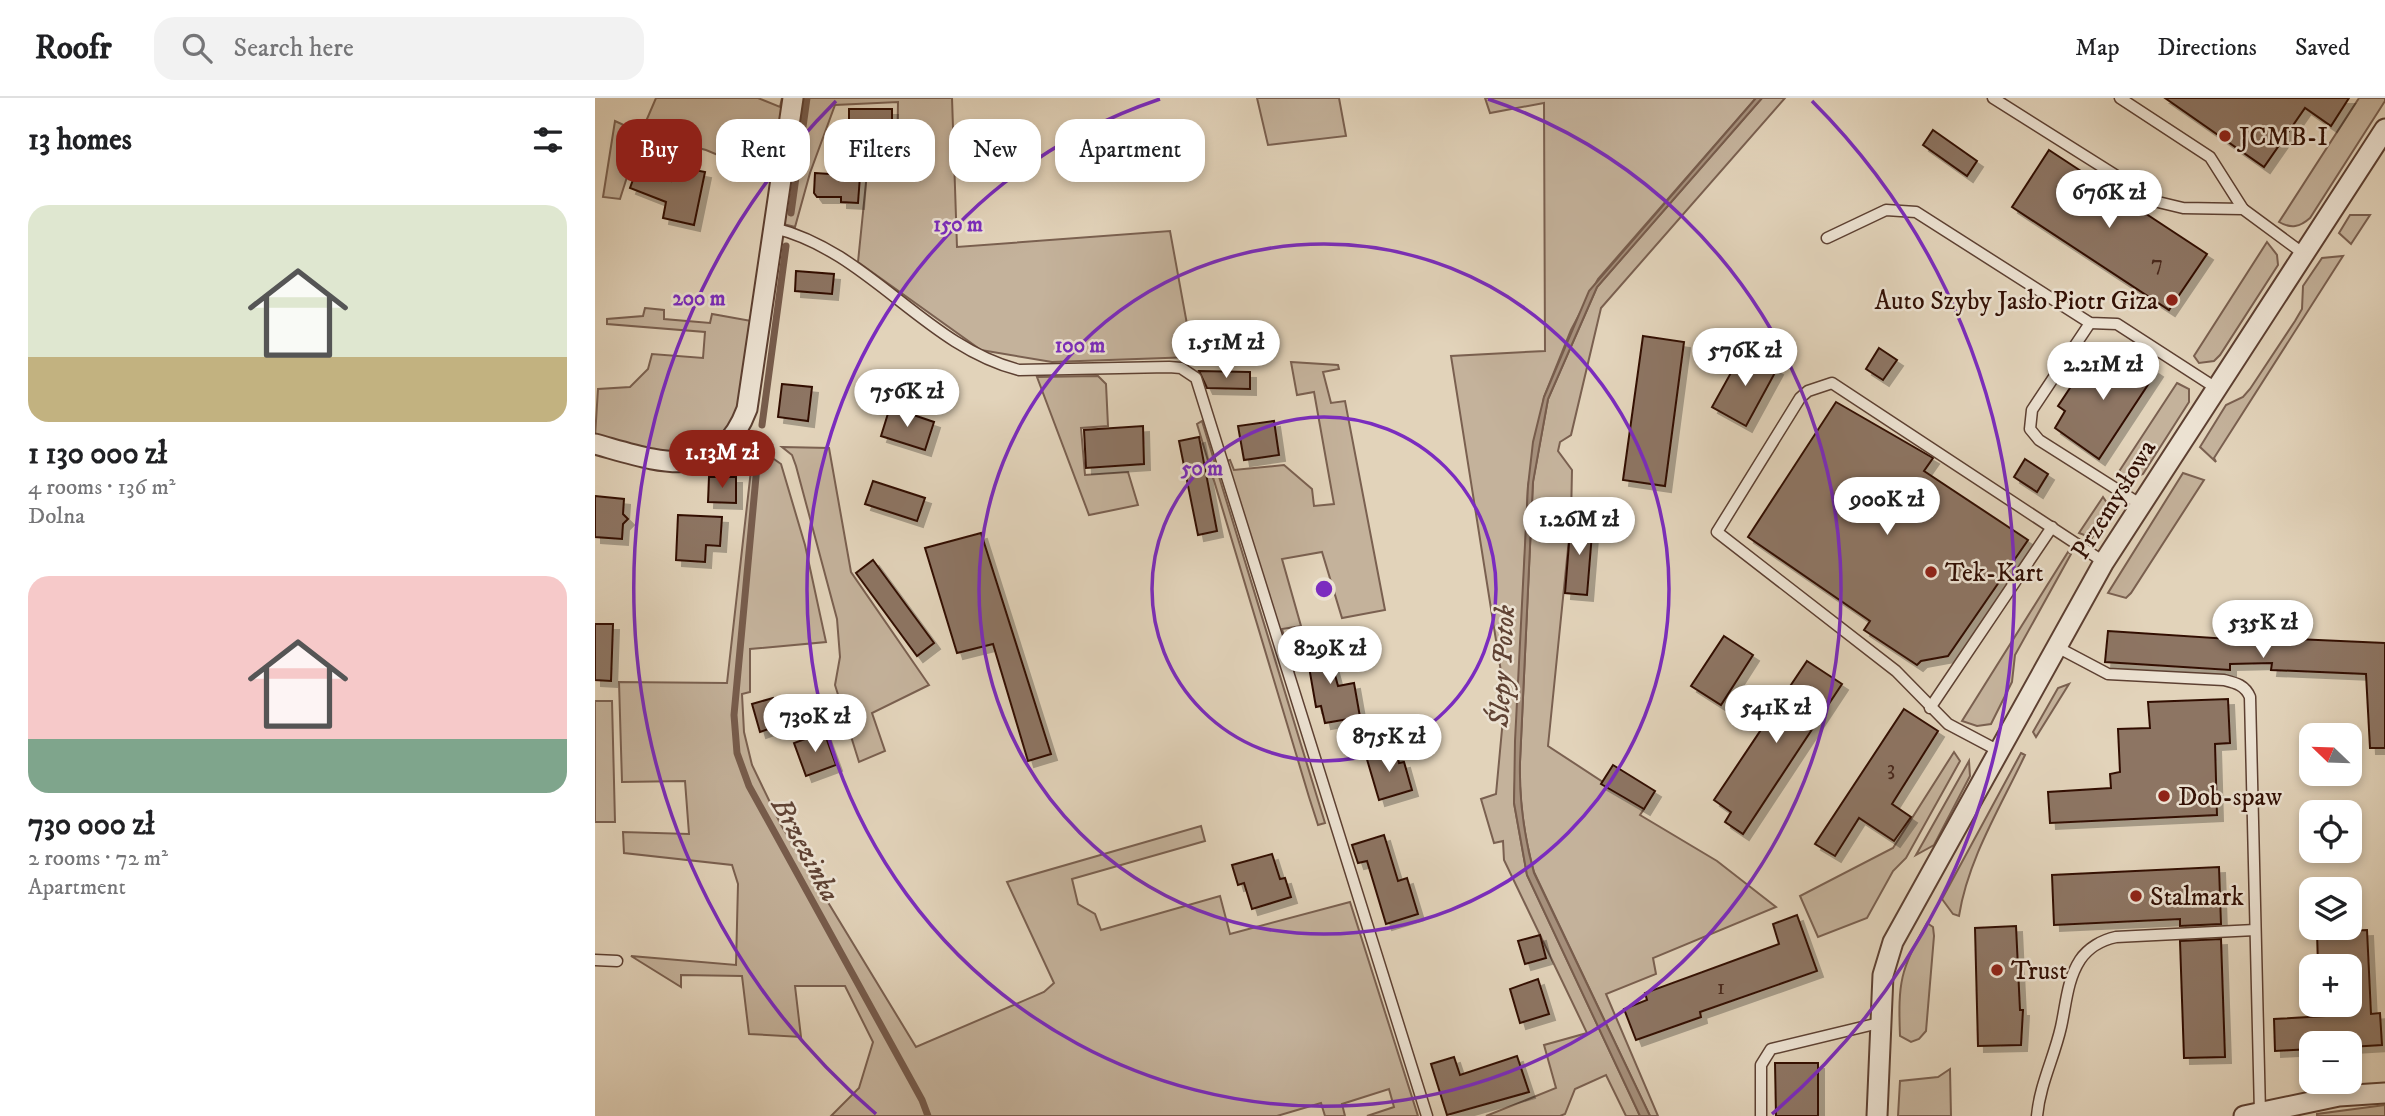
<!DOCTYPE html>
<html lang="en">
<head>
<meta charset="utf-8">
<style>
  :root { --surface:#fff; --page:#f2f2f2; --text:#202124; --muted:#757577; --line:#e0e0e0; --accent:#8f2418 }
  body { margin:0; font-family:"IM FELL DW Pica",serif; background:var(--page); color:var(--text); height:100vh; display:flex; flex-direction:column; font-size:26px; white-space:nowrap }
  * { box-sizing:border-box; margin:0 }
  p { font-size:23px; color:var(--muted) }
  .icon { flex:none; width:38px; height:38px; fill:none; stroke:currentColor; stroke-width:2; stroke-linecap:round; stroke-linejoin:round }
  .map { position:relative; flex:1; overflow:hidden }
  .drawer { display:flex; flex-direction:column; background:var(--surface); width:595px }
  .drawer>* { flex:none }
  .hud { position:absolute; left:21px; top:21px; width:665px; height:63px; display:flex; gap:14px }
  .needle { width:46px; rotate:293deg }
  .buttons { position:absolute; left:1704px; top:625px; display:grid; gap:14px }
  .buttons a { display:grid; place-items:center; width:63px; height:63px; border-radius:14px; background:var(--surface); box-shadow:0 4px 10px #0003; font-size:35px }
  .price { position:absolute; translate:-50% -60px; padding:0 16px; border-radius:24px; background:#fff; color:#222; font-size:23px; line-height:46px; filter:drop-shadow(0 2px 4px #0008) }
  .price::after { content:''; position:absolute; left:50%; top:42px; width:21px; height:16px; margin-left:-10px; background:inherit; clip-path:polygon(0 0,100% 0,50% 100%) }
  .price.current { background:var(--accent); color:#fff }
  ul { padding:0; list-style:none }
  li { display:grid; align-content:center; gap:14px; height:371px; padding:0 28px }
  li span { display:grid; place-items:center; height:217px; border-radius:21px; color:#555 }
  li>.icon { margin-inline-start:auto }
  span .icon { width:126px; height:126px; fill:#fffc; stroke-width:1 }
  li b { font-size:30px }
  h2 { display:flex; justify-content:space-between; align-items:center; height:84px; padding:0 28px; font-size:30px }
  .tag { padding:0 24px; border-radius:21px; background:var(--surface); box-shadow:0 4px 10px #0003; font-size:24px; line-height:63px }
  .tag.current { background:var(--accent); color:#fff }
  header { display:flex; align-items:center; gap:42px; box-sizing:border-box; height:98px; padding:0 35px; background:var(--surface); border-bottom:2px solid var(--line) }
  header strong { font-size:33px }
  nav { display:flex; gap:38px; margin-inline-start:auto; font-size:24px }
  .search { width:490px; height:63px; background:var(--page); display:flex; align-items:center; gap:18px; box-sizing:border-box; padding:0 24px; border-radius:21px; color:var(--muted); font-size:26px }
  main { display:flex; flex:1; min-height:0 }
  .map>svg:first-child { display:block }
</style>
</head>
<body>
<header>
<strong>Roofr</strong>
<div class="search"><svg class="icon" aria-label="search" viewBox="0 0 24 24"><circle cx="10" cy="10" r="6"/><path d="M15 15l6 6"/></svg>Search here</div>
<nav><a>Map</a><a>Directions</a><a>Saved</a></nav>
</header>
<main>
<section class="drawer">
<h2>13 homes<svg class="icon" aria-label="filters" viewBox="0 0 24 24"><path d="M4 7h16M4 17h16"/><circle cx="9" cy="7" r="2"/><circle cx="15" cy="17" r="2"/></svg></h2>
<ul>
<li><span style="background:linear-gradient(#dfe7d0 70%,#c2b280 0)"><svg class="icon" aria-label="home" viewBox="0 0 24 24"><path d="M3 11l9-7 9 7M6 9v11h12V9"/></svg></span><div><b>1 130 000 zł</b><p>4 rooms · 136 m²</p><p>Dolna</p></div></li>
<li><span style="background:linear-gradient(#f6c9c9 75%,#7fa58c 0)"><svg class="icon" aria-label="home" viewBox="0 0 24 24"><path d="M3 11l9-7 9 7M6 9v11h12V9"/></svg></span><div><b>730 000 zł</b><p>2 rooms · 72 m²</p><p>Apartment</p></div></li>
</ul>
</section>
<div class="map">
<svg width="1790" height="1018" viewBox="0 0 1790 1018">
  <defs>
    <filter id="shadow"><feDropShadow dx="6" dy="6" stdDeviation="0" flood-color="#0004"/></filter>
  </defs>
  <rect width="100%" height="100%" fill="#e2d3ba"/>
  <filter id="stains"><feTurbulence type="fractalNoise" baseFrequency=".00286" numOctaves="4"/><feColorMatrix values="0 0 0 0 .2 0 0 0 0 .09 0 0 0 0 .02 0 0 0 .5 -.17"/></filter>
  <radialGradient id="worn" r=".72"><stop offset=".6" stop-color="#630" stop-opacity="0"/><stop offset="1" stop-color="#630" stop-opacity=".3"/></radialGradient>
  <!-- green -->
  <g fill="#c4b29b" stroke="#7a6050" stroke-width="2">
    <path d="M 61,0 L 163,0 L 185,9 L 187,0 L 193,0 L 178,80 L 111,52 L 46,35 L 25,101 L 8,99 L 20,23 L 46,35 Z"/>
    <path d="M 204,0 L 357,0 L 362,149 L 575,133 L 598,259 L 457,264 L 386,252 L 263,164 L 273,65 L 302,63 L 303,4 L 240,7 L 215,75 L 200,129 L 188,126 Z"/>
    <path d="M 662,0 L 744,0 L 751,38 L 673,47 Z"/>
    <path d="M 890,0 L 1161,0 L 1003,181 L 976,232 L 949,299 L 933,388 L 919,705 L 932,777 L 1045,1018 L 1031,1018 L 1011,977 L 980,991 L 970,1016 L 965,1018 L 891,1018 L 961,990 L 949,947 L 992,935 L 909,762 L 908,743 L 899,745 L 886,701 L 901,696 L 910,599 L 856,258 L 950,253 L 949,5 L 895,15 Z"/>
    <path d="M 1167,0 L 1190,0 L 1006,210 L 976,337 L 965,344 L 963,353 L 977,372 L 976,421 L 953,648 L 1049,711 L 1045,717 L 1122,763 L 1181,809 L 1058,860 L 1061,876 L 1011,896 L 1063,1018 L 1055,1018 L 939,774 C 929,738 924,702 925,664 L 938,383 L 953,301 L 1002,189 Z"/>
    <path d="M 1764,0 L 1790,0 L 1790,3 L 1715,120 C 1705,129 1696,131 1684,124 Z"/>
    <path d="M 1755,117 L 1775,117 L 1756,146 L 1744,135 Z"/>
    <path d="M 1672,144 L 1682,157 L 1683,167 L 1625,257 L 1619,263 L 1604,265 L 1599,258 Z"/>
    <path d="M 1748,158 L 1619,360 L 1621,364 L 1605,349 L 1631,307 L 1648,299 L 1655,291 L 1700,223 L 1707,211 L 1708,188 L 1727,160 Z"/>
    <path d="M 50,210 L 69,212 L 69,221 L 115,225 L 117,216 L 162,224 L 148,310 L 119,350 L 78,358 L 0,339 L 3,291 L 35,289 L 53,271 L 57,256 L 108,260 L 110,234 L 12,226 L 12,221 L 48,218 Z"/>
    <path d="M 696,264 L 743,267 L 744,271 L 728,274 L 736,305 L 750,303 L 790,512 L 747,520 L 727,454 L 687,461 L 706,528 L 687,531 L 699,575 L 697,577 L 631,363 L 635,362 L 639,372 L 689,367 L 717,391 L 719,408 L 739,406 L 719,294 L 702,297 Z"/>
    <path d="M 503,278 L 511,286 L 513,328 L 486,330 L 490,377 L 533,374 L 543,407 L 494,417 L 442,279 Z"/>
    <path d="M 1582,285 L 1594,291 L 1594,304 L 1548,376 L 1535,381 L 1521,378 Z"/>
    <path d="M 607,323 L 730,725 L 723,727 L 714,699 L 602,326 Z"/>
    <path d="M 187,349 L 234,350 L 256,474 L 334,587 L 277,615 L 290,653 L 264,664 L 240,587 L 245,559 L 242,521 L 201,368 L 197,357 Z"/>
    <path d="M 149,356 L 176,359 L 186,366 L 210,447 L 231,544 L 155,551 L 155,594 L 147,596 L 149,634 L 157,667 L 186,727 L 321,949 L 449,894 L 459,885 L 412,784 L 606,728 L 610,743 L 477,781 L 483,806 L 500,816 L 506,832 L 625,798 L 635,836 L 755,804 L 823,1018 L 772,1018 L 799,1009 L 794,991 L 747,1006 L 750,1018 L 730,1018 L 726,1005 L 682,1018 L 236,1018 L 264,990 L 278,944 L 250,888 L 200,888 L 206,939 L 154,936 L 147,878 L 86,877 L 86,889 L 36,858 L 141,867 L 143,786 L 137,767 L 29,755 L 28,734 L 94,736 L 90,683 L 27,684 L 24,584 L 132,585 L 156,372 L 99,372 L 100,369 L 144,363 Z"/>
    <path d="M 1588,375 L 1609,382 L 1536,495 L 1531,500 L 1513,495 Z"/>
    <path d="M 1508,399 L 1516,411 L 1497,440 L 1484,435 Z"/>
    <path d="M 1473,454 L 1476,456 L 1420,557 L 1417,584 L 1396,626 L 1382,628 L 1367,623 Z"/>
    <path d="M 1474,586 L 1441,639 L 1438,634 L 1463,590 Z"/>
    <path d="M 0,603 L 17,603 L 20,724 L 0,724 Z"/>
    <path d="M 1359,654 L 1365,663 L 1311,760 L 1298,773 L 1272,820 L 1223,839 L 1205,798 L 1298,750 Z"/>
    <path d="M 1426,655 L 1430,657 C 1406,708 1373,761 1364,818 L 1358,816 L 1347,801 Z"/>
    <path d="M 1374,663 L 1375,678 L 1339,747 L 1321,757 Z"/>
    <path d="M 1332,825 L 1338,829 L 1339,838 L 1331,933 L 1324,941 L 1316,944 L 1305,938 C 1303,885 1305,871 1332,825 Z"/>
    <path d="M 1355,971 L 1356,1018 L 1303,1018 L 1305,983 L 1343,979 Z"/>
    <path d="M 1790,1007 L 1790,1018 L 1722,1018 L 1722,1016 Z"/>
  </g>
  <!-- water -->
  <path fill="#a6907c" stroke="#775c4c" stroke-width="2" d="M 1161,0 L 1167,0 L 1002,189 L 953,301 L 938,384 L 925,664 C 924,702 929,738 939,775 L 1055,1018 L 1045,1018 L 932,777 L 919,705 L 920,643 L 933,388 L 938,344 L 949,299 L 994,193 Z"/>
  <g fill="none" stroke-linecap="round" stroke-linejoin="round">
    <!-- stream -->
    <g stroke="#775c4c" stroke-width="7">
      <path d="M 196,115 L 212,0"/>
      <path d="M 167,327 L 191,148"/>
      <path d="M 163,357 L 139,617 L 142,655 L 154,688 L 327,1002 L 333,1018"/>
    </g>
  </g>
  <!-- building -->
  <g fill="#8d7563" stroke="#310f04" stroke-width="2" filter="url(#shadow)">
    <path d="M 1570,0 L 1754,0 L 1736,28 L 1710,10 L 1669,69 Z"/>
    <path d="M 254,11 L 297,11 L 297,45 L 254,46 Z"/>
    <path d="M 1338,32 L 1382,63 L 1372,78 L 1328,47 Z"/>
    <path d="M 1454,52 L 1612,156 L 1574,212 L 1417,109 Z"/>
    <path d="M 79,68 L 110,74 L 99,127 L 68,120 L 71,104 L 35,90 L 42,71 L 76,83 Z"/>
    <path d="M 220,75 L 265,78 L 263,105 L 246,104 L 246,99 L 222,99 L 219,95 Z"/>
    <path d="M 201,173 L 239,176 L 237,196 L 200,193 Z"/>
    <path d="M 1048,238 L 1089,244 L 1070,388 L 1028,382 Z"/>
    <path d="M 1526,249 L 1562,273 L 1504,361 L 1460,330 L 1470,313 L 1463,308 L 1487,272 L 1503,283 Z"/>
    <path d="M 1284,250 L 1302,262 L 1288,282 L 1271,271 Z"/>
    <path d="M 1148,253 L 1182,271 L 1151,328 L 1117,309 Z"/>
    <path d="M 604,273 L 655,274 L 655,291 L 612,290 Z"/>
    <path d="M 187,286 L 217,289 L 213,323 L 183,319 Z"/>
    <path d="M 1241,304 L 1338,360 L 1329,373 L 1433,442 L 1353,558 L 1326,563 L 1322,567 L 1269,532 L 1275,523 L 1153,439 Z"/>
    <path d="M 295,309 L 339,324 L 330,352 L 286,338 Z"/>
    <path d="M 679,323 L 684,357 L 649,362 L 643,328 Z"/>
    <path d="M 548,328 L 549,366 L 491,370 L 489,332 Z"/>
    <path d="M 604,339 L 622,433 L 603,437 L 584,343 Z"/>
    <path d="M 1430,361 L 1453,376 L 1442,394 L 1419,379 Z"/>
    <path d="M 114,379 L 141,379 L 141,405 L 113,404 Z"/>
    <path d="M 278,383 L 330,400 L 322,423 L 270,406 Z"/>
    <path d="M 0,398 L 29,401 L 28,416 L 33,421 L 28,426 L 27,441 L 0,439 Z"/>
    <path d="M 83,417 L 127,419 L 125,448 L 111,447 L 110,464 L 81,462 Z"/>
    <path d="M 976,421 L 998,423 L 992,497 L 970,495 Z"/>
    <path d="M 386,435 L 456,656 L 433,663 L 398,546 L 362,555 L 330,450 Z"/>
    <path d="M 278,462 L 339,545 L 322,558 L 261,475 Z"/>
    <path d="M 0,526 L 18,526 L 16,583 L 0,582 Z"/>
    <path d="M 1513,533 L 1634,541 L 1634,536 L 1677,536 L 1678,540 L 1790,545 L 1790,650 L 1775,650 L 1771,576 L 1676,572 L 1677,565 L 1635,566 L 1635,572 L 1510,564 Z"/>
    <path d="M 1129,538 L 1158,557 L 1126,607 L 1096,588 Z"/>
    <path d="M 730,540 L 743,588 L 759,585 L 765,619 L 730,625 L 726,608 L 721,609 L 710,546 Z"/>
    <path d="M 1212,563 L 1247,586 L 1148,736 L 1130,724 L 1136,714 L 1119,702 Z"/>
    <path d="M 178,600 L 185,627 L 165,634 L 157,606 Z"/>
    <path d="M 1633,601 L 1635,645 L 1620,646 L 1622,717 L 1455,725 L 1453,694 L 1516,690 L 1515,676 L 1525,674 L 1523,631 L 1555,630 L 1553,604 Z"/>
    <path d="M 1309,611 L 1343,633 L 1297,706 L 1316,719 L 1299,743 L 1264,720 L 1240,758 L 1220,746 Z"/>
    <path d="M 229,634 L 241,667 L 211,678 L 199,645 Z"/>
    <path d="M 800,650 L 804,665 L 809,664 L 817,692 L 784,702 L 771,658 Z"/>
    <path d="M 1018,667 L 1060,693 L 1049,711 L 1006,686 Z"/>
    <path d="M 789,737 L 803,783 L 812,780 L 823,816 L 791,826 L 772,763 L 763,765 L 757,747 Z"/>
    <path d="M 677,756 L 685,781 L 690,780 L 696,799 L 657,811 L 649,785 L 643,787 L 637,767 Z"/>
    <path d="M 1624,769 L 1626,826 L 1585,828 L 1585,821 L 1459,827 L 1457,777 Z"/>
    <path d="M 1202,817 L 1222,873 L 1105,914 L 1106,919 L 1041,942 L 1029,911 L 1052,902 L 1050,895 L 1184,846 L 1178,826 Z"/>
    <path d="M 1421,828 L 1425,912 L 1428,912 L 1426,947 L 1383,948 L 1380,830 Z"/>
    <path d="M 1772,832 L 1776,916 L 1785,915 L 1787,947 L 1755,949 L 1755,945 L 1717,945 L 1717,951 L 1680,953 L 1679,921 L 1730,918 L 1729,906 L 1755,906 L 1755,868 L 1723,868 L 1722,834 Z"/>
    <path d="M 945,837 L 951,860 L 930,866 L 923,843 Z"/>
    <path d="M 1626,841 L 1630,959 L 1589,960 L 1585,843 Z"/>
    <path d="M 943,881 L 954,916 L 925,925 L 915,891 Z"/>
    <path d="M 922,958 L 934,994 L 852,1017 L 836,966 L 859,959 L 865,977 Z"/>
    <path d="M 1180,965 L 1223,965 L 1223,1018 L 1181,1018 Z"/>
  </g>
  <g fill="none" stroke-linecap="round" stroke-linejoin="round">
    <defs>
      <g id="lane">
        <path d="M 1398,0 L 1563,104 L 1588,110 L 1648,111 L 1709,156"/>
        <path d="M 1525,0 L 1615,59 L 1648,111"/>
        <path d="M 179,130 C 274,153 330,248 424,272 L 574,269 L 586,270 L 601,280 L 832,1018"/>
        <path d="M 1232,140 L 1291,112 L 1321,114 L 1495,225 L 1522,226 L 1621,290"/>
        <path d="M 1495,225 L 1437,312 L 1435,331 L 1444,342 L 1545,406"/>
        <path d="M 1460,548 L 1513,576 L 1629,582 C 1641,585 1650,587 1655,599 L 1665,1015"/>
        <path d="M 1335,610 L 1457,429"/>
        <path d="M 1404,653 L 1353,626 L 1301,573 L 1122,434 L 1205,300 L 1213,293 L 1237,285 L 1509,464"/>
        <path d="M 0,862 L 22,863"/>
        <path d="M 1166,1018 L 1166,967 L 1176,951 L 1284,925"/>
        <path d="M 1442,1018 C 1445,986 1459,960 1466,929 C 1471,907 1472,882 1485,862 C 1493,850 1507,842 1521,839 L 1660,832"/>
      </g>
      <g id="street">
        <path d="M 0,346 C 62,363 123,388 152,311 L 198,0"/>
        <path d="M 1282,1018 L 1288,877 L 1298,844 L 1509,464 L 1790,31"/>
        <path d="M 1649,1018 L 1744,998 L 1790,995"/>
      </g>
    </defs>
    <!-- lane casing -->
    <use href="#lane" stroke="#5d4032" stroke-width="13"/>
    <!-- street casing -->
    <use href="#street" stroke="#5d4032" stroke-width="23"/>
    <!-- lane -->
    <use href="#lane" stroke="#ece2d2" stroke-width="10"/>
    <!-- street -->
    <use href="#street" stroke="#ece2d2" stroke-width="19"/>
  </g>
  <!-- distance rings -->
  <g fill="none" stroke="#7b2cbf" stroke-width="3.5">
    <circle cx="729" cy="491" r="172"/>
    <circle cx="729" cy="491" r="345"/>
    <path d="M893 1A517 517 0 1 1 565 1"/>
    <path d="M281 1016A690 690 0 0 1 241 3M1217 3A690 690 0 0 1 1177 1016"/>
  </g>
  <!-- markers -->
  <g fill="#8f2418" stroke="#ece2d2" stroke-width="2.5">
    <circle cx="1630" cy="38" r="7"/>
    <circle cx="1577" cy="202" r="7"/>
    <circle cx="1336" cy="474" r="7"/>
    <circle cx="1569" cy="698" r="7"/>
    <circle cx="1541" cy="798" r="7"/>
    <circle cx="1402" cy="872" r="7"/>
  </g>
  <g text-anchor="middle" stroke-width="5" stroke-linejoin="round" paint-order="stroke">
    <!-- number labels -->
    <g font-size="23" fill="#48281c">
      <text x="1562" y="172">7</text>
      <text x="1296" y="677">3</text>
      <text x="1126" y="896">1</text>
    </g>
    <!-- poi labels -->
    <g font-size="26" fill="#310f04" stroke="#ece2d2" text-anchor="start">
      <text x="1644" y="47">JCMB-I</text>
      <text x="1563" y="211" text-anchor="end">Auto Szyby Jasło Piotr Giza</text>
      <text x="1350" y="483">Tek-Kart</text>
      <text x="1583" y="707">Dob-spaw</text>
      <text x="1555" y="807">Stalmark</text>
      <text x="1416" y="881">Trust</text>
    </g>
    <!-- street labels -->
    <g font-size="26" fill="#310f04" stroke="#ece2d2">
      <text transform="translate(1518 401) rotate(-58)" y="9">Przemysłowa</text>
    </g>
    <!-- water labels -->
    <g font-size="28" font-style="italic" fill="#604334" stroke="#ece2d2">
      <text transform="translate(906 568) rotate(-87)" y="10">Ślepy Potok</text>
      <text transform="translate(212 751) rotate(62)" y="10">Brzezinka</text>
    </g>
  </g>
  <circle cx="729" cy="491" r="10" fill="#7b2cbf" stroke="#ece2d2" stroke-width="3.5"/>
  <g font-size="21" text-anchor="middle" font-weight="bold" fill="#7b2cbf" stroke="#ece2d2" stroke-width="5" stroke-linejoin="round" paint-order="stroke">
    <text x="363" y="133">150 m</text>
    <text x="104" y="207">200 m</text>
    <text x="485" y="254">100 m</text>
    <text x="607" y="377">50 m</text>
  </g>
  <rect width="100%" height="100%" filter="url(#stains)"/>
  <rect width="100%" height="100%" fill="url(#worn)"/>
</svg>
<div class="buttons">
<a><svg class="needle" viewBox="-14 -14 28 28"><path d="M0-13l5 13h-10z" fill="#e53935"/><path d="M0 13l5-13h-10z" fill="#757577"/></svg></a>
<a><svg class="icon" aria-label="locate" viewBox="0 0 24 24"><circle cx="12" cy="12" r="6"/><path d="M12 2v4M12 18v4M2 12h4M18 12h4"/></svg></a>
<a><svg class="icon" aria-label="layers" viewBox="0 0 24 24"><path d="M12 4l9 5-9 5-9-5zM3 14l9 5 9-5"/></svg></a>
<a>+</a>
<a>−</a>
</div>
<b class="price" style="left:1514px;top:132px">676K zł</b>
<b class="price" style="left:631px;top:282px">1.51M zł</b>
<b class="price" style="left:1150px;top:290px">576K zł</b>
<b class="price" style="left:1508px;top:304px">2.21M zł</b>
<b class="price" style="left:312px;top:331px">756K zł</b>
<b class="price current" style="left:127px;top:392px">1.13M zł</b>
<b class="price" style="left:1292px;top:439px">900K zł</b>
<b class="price" style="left:984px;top:459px">1.26M zł</b>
<b class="price" style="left:1668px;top:562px">535K zł</b>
<b class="price" style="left:735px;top:588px">829K zł</b>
<b class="price" style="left:1181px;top:647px">541K zł</b>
<b class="price" style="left:220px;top:656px">730K zł</b>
<b class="price" style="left:794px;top:676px">875K zł</b>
<div class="hud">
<a class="tag current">Buy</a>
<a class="tag">Rent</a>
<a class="tag">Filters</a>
<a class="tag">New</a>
<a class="tag">Apartment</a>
</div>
</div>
</main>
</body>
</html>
